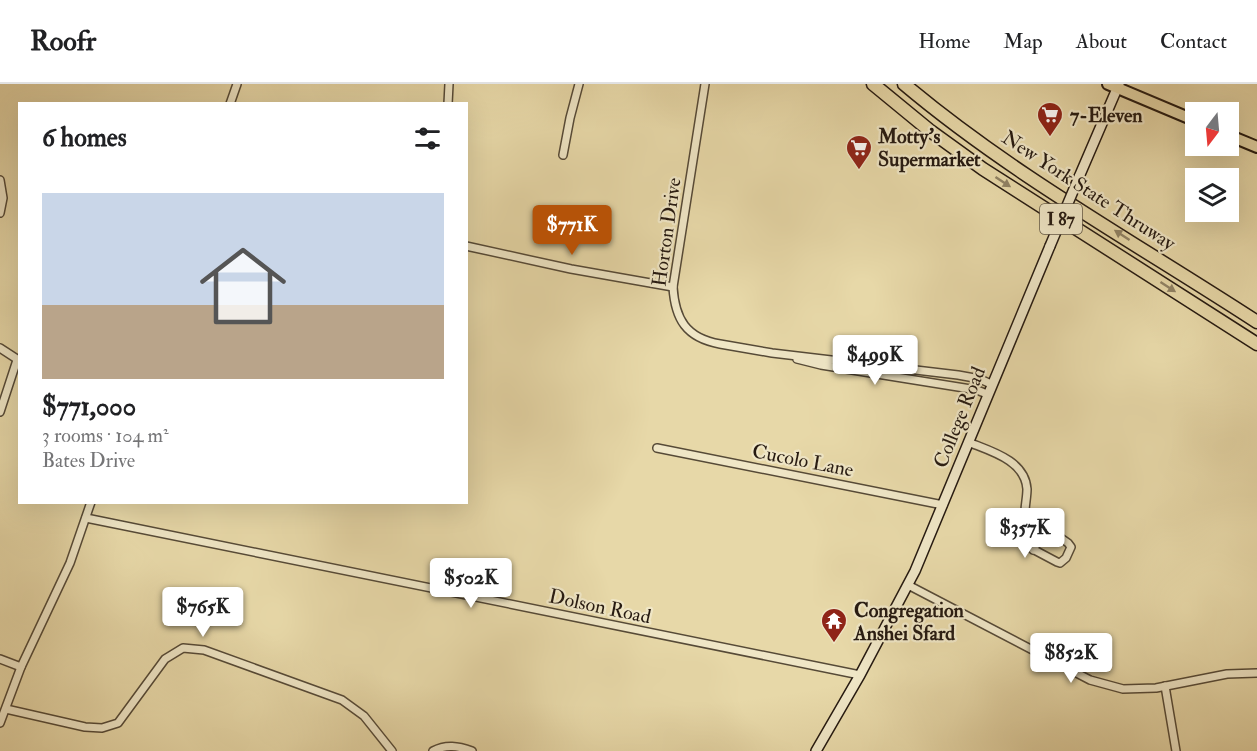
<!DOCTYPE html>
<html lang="en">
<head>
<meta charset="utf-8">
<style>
  :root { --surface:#fff; --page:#f6f6f6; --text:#202124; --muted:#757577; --line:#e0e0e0; --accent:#b45309 }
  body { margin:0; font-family:"IM FELL Double Pica",serif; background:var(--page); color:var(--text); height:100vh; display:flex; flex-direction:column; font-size:22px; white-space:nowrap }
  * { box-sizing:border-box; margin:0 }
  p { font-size:20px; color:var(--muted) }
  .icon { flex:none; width:33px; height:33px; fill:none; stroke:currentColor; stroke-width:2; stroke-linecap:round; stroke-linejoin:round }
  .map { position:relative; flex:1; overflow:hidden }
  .sheet { position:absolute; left:18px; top:18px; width:450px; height:402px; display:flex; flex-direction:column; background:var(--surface); border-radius:0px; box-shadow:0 6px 24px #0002 }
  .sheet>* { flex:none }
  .needle { width:39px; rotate:196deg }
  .fabs { position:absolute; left:1185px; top:18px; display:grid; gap:12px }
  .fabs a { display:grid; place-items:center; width:54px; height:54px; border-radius:0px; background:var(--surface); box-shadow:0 6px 24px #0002; font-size:30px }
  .price { position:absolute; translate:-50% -51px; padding:0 14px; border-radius:6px; background:#fff; color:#222; font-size:20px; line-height:39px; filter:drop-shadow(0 2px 3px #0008) }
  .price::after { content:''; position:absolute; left:50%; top:36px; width:18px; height:14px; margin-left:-9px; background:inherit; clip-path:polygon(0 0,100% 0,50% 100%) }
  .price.current { background:var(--accent); color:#fff }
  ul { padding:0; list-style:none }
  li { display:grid; align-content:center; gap:12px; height:318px; padding:0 24px }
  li+li { border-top:2px solid var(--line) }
  li span { display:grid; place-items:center; height:186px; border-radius:0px; color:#555 }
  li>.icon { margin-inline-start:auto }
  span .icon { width:108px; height:108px; fill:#fffc; stroke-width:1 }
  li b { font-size:26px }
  h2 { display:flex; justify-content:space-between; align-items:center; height:72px; padding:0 24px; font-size:26px }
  header { display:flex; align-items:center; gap:36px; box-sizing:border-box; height:84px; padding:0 30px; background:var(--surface); border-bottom:2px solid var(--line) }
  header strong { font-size:28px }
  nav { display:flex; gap:33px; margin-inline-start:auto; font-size:21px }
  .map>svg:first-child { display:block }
</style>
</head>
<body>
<header>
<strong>Roofr</strong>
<nav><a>Home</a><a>Map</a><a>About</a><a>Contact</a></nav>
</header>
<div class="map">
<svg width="1257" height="667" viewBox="0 0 1257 667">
  <rect width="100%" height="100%" fill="#e7d8a8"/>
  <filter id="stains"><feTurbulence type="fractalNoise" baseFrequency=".00333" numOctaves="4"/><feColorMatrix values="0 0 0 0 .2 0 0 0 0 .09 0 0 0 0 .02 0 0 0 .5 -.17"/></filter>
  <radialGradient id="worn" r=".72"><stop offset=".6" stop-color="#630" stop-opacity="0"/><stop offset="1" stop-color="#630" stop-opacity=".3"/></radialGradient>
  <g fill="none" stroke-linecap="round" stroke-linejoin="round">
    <defs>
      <g id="street">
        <path d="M 705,0 L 673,203 C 675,235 686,254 720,260 L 772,269 L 958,291 L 980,295 L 991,300"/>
        <path d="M 230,20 L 237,0"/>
        <path d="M 448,20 L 449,0"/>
        <path d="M 563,71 L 570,34 L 579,0"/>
        <path d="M 0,96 L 3,114 L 0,129"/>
        <path d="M 466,162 L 571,185 L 673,203"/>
        <path d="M 0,264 L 20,277"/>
        <path d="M 797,275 L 821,281 L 977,306 L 987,310"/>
        <path d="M 0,328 L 17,276"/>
        <path d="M 968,358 C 990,367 1025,376 1027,405 C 1027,413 1025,421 1025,428 C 1023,439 1021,450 1025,461 L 1057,478 L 1060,479 L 1066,474 L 1071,463 L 1068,459 L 1048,445 L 1044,447 L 1033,466"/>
        <path d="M 657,364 L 943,421"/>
        <path d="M 86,434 L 860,591"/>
        <path d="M 908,501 L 1090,596 L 1123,605 L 1156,604 L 1227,590 L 1257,589"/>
        <path d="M 0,575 L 21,583"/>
        <path d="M 1165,602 L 1176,667"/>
        <path d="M 6,625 L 85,643 L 102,644 L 118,639 L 165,575 L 183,564 L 204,566 L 342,616 L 364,632 L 392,667"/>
        <path d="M 0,639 L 21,583 L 70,479 L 91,418"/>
        <path d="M 433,667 C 446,660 458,662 472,667"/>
      </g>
      <g id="secondary">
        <path d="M 1079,93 L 1119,0"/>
        <path d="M 816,667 L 860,591 L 915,487 L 1050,162"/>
      </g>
      <g id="primary">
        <path d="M 1108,0 L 1196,37"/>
        <path d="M 1228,51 L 1257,63"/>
      </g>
      <g id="highway">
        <path d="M 873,0 L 929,46 L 983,85 L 1257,260"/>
        <path d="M 904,0 C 1012,91 1139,161 1257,238"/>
      </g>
    </defs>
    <!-- street casing -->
    <use href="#street" stroke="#564a37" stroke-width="10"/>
    <!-- secondary casing -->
    <use href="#secondary" stroke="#261a11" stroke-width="12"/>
    <!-- primary casing -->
    <use href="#primary" stroke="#261a11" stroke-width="14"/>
    <!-- highway casing -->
    <use href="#highway" stroke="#261a11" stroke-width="15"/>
    <!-- street -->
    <use href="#street" stroke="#efe6c6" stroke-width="7"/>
    <!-- secondary -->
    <use href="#secondary" stroke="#efe6c6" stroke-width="9"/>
    <!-- primary -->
    <use href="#primary" stroke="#e7d8a8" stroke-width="10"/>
    <!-- highway -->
    <use href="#highway" stroke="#e7d8a8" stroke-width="12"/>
    <defs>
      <path id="secondary-bridge" d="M 1050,162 L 1079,93"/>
    </defs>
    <!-- secondary-bridge casing -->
    <use href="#secondary-bridge" stroke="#261a11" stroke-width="12" stroke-linecap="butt"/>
    <!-- secondary-bridge -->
    <use href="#secondary-bridge" stroke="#efe6c6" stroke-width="9"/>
  </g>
  <!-- one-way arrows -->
  <defs><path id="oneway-solid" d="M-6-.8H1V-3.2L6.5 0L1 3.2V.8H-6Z" transform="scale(1.5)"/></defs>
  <g fill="#908264">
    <use href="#oneway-solid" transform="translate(1003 98) rotate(33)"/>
    <use href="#oneway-solid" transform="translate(1122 151) rotate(-147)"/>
    <use href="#oneway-solid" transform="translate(1168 203) rotate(33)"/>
  </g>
  <!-- icons -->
  <defs>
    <symbol id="supermarket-pin" viewBox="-11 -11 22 30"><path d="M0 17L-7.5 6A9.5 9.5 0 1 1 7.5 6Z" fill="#8f2418" stroke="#efe6c6"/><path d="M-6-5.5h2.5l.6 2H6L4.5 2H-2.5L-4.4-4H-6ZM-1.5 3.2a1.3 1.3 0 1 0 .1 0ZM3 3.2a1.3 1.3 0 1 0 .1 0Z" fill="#fff"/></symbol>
    <symbol id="temple-pin" viewBox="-11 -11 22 30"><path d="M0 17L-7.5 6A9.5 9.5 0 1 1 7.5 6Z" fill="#8f2418" stroke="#efe6c6"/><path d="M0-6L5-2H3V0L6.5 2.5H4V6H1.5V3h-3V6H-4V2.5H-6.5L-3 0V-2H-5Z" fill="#fff"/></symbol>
  </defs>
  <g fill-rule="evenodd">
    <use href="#supermarket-pin" x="1035" y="16" width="30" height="40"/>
    <use href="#supermarket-pin" x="844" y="49" width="30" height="40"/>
    <use href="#temple-pin" x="819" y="522" width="30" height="40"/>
  </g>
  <g text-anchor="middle" stroke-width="4.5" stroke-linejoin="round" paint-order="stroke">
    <!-- shield labels -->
    <rect fill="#efe6c6" stroke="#625747" stroke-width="1.5" x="1040" y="120" width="42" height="30" rx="4.5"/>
    <g font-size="18" font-weight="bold" fill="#261a11">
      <text x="1061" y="141">I 87</text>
    </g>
    <!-- poi labels -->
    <g font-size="20" font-weight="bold" fill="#261a11" stroke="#efe6c6" text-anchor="start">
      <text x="1070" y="38">7-Eleven</text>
      <text x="878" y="59">Motty's<tspan x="878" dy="23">Supermarket</tspan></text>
      <text x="854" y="533">Congregation<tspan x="854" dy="23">Anshei Sfard</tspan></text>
    </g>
    <!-- street labels -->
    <g font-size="20" fill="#261a11" stroke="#efe6c6">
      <text transform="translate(1089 106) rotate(33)" y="7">New York State Thruway</text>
      <text transform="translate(666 148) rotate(-82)" y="7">Horton Drive</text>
      <text transform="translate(959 333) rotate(-68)" y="7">College Road</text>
      <text transform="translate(803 376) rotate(11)" y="7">Cucolo Lane</text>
      <text transform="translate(600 522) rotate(12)" y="7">Dolson Road</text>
    </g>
  </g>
  <rect width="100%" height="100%" filter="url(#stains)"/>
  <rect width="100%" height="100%" fill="url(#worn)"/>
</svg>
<div class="fabs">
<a><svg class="needle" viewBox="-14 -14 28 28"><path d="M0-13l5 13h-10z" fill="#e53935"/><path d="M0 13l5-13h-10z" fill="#757577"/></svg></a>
<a><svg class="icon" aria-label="layers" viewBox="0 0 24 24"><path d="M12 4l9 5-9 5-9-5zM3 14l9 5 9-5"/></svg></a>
</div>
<b class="price current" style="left:572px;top:172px">$771K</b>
<b class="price" style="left:875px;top:302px">$499K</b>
<b class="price" style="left:1025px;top:475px">$357K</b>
<b class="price" style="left:471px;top:525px">$502K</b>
<b class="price" style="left:203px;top:554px">$765K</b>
<b class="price" style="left:1071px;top:600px">$852K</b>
<section class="sheet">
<h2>6 homes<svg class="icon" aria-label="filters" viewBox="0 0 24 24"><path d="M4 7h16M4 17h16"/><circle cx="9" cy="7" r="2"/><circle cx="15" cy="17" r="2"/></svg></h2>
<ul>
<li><span style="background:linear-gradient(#c9d6e8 60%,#b9a48a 0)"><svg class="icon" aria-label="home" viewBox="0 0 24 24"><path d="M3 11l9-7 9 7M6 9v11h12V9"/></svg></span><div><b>$771,000</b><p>3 rooms · 104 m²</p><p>Bates Drive</p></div></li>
</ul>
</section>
</div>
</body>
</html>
